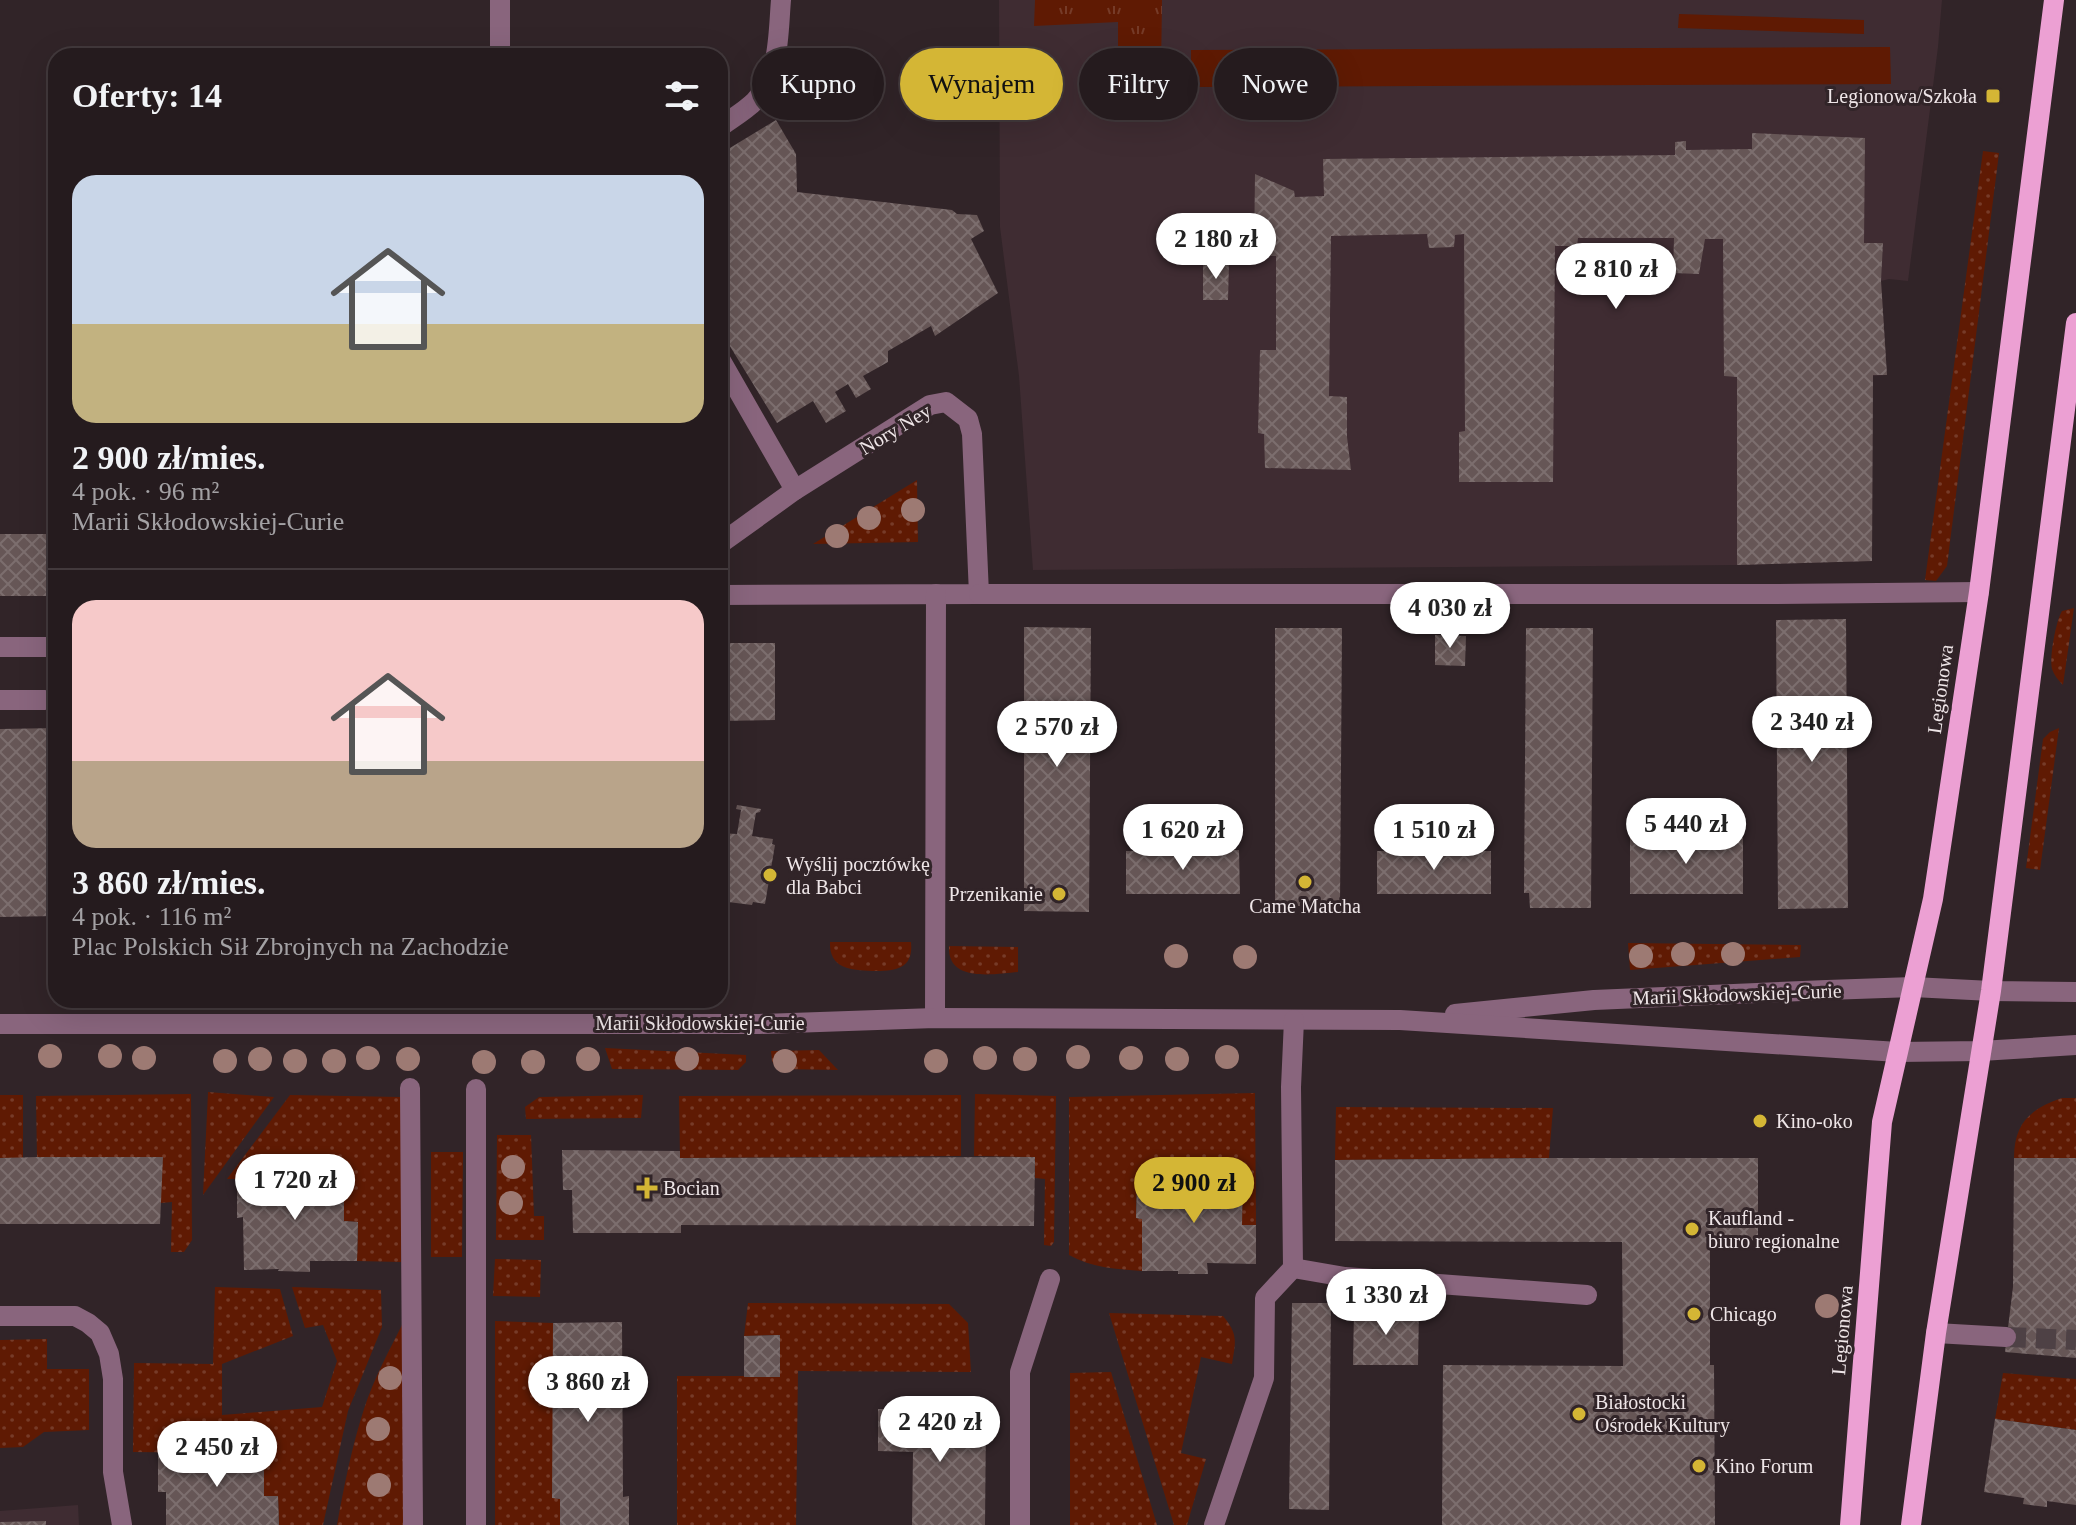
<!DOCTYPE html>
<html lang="pl">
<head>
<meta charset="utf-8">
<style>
  :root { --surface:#251b1e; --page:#31282b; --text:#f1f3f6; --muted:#a3a1a4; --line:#42393c; --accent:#d4b635 }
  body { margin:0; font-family:Georgia,serif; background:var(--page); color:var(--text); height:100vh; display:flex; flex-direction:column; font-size:30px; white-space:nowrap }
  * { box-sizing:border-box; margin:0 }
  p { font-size:26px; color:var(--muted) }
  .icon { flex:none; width:44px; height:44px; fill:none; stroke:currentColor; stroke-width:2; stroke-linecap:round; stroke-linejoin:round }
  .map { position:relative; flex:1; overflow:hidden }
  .drawer { position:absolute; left:48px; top:48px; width:680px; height:960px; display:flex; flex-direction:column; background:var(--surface); border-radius:24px; box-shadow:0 8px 32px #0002,0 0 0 2px var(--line) }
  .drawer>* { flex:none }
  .banner { position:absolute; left:752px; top:48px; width:760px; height:72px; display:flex; gap:16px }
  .price { position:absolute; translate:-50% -68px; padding:0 18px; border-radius:28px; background:#fff; color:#222; font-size:26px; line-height:52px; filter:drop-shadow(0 2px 4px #0008) }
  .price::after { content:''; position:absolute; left:50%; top:48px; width:24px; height:18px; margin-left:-12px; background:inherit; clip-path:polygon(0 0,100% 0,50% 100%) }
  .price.selected { background:var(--accent); color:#111 }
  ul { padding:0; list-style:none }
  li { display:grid; align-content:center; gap:16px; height:424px; padding:0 24px }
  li+li { border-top:2px solid var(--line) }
  li span { display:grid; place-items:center; height:248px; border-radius:24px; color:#555 }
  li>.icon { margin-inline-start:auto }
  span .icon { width:144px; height:144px; fill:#fffc; stroke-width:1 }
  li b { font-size:34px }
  h2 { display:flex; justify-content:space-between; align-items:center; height:96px; padding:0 24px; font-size:34px }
  .pill { padding:0 28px; border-radius:36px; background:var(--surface); box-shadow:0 8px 32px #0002,0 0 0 2px var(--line); font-size:28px; line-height:72px }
  .pill.selected { background:var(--accent); color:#111 }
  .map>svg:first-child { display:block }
</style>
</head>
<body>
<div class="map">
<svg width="2076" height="1525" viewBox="0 0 2076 1525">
  <defs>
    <pattern id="grass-dots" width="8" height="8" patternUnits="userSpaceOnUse" patternTransform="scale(2)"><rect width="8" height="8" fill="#5f1a03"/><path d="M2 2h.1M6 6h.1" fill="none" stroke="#763b28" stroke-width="1.8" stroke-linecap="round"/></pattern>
    <pattern id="park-tufts" width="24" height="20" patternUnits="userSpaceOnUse" patternTransform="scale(2)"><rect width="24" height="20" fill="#5f1a03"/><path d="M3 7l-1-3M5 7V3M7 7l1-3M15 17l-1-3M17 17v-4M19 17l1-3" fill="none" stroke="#763b28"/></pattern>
    <pattern id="building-cross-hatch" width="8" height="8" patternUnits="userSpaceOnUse" patternTransform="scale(2)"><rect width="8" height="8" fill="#665656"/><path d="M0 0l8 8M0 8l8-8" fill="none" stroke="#7c6e6e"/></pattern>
  </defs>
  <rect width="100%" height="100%" fill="#312428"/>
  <!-- built -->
  <g fill="#3f2c32">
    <path d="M 999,0 L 1942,0 L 1938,47 L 1908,281 L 1889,279 L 1881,281 L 1887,375 L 1873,376 L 1872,561 L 1737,565 L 1033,570 L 1019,376 L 1000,227 Z"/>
    <path d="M 78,1505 L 79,1525 L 0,1525 L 0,1511 Z"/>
  </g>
  <!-- grass -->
  <g fill="url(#grass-dots)">
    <path d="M 1983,151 L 1999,153 L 1947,566 L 1936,581 L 1925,580 Z"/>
    <path d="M 917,480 L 918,542 L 813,544 Z"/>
    <path d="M 2074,608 L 2063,685 C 2058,680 2054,675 2052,669 C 2049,657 2056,621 2062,611 Z"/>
    <path d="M 2059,728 L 2040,870 L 2026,868 L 2043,739 L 2050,732 Z"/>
    <path d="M 830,942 L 911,942 C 914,970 894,971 872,971 C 851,970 829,969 830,942 Z"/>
    <path d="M 1628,943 L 1801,945 L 1800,957 L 1630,970 Z"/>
    <path d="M 949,946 L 1018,947 L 1018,972 C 994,974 947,983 949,946 Z"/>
    <path d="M 605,1048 L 746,1055 L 746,1062 L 738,1070 L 612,1069 Z"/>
    <path d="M 819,1050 L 838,1070 L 777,1069 L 772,1061 L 771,1051 Z"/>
    <path d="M 208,1092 L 274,1097 L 203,1195 L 208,1093 Z"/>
    <path d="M 1255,1093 L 1256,1225 L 1242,1225 L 1242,1177 L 1204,1176 L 1203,1180 L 1137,1180 L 1136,1218 L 1142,1219 L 1142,1271 C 1117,1269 1092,1268 1069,1255 L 1069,1097 Z"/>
    <path d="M 191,1094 L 192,1240 L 184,1252 L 171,1252 L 172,1202 L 161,1203 L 37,1157 L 36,1096 Z"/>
    <path d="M 975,1094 L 1056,1096 L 1054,1242 L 1051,1246 L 1044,1245 L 1045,1179 L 1035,1178 L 1035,1157 L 974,1156 Z"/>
    <rect x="0" y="1095" width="23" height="63"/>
    <path d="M 290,1095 L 401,1097 L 401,1262 L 357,1261 L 358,1222 L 344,1221 L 344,1173 L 305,1173 L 305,1178 L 227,1179 Z"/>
    <path d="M 643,1095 L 641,1118 L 526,1119 L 525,1107 L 539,1097 Z"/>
    <path d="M 961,1095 L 961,1156 L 680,1158 L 679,1096 Z"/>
    <path d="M 2062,1098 L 2076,1098 L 2076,1158 L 2014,1158 C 2014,1123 2030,1109 2062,1098 Z"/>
    <path d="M 1336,1107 L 1553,1108 L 1549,1158 L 1335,1160 Z"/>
    <path d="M 497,1135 L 531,1135 L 534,1216 L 544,1216 L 544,1240 L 496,1240 Z"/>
    <path d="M 431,1152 L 463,1152 L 462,1257 L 431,1257 Z"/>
    <path d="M 495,1259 L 541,1260 L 540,1297 L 493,1296 Z"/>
    <path d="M 215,1287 L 280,1289 L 293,1336 L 222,1364 L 222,1415 L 322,1407 L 337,1361 L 323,1325 L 305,1328 L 292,1287 L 381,1290 L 382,1327 L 348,1411 L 323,1525 L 279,1525 L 278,1496 L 264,1496 L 264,1449 L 225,1449 L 226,1453 L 133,1452 L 134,1363 L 213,1364 Z"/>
    <path d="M 748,1303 L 949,1304 L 968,1323 L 971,1372 L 798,1371 L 796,1525 L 677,1525 L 677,1376 L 780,1376 L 780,1335 L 744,1336 Z"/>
    <path d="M 1109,1313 L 1223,1316 C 1238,1334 1236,1341 1232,1364 L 1201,1357 L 1181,1453 L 1206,1459 L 1187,1525 L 1174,1525 Z"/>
    <path d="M 495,1321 L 553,1323 L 555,1498 L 560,1499 L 560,1525 L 495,1525 Z"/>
    <path d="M 403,1323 L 407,1525 L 337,1525 C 344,1486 352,1446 364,1409 C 374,1378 389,1351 403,1323 Z"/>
    <path d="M 47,1339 L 47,1369 L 89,1369 L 89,1430 L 44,1432 L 23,1447 L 0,1448 L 0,1340 Z"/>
    <path d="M 1111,1372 L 1157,1525 L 1070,1525 L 1070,1373 Z"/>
    <path d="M 2003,1373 L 2076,1379 L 2076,1430 L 1995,1419 Z"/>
  </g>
  <!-- park -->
  <path fill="url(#park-tufts)" d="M 1035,0 L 1162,0 L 1161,72 L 1118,75 L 1118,22 L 1034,26 Z"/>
  <!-- pitch -->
  <g fill="#5f1a03">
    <path d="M 1679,14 L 1864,20 L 1864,34 L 1678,28 Z"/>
    <path d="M 1890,47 L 1891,84 L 1191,87 L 1191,50 Z"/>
  </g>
  <!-- building -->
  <g fill="url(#building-cross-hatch)">
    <path d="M 776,120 L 796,154 L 797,192 L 952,210 L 957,214 L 977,215 L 984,231 L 971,239 L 998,293 L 935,336 L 931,326 L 888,351 L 888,362 L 863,376 L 871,389 L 856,398 L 848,384 L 835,392 L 846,411 L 826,423 L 813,401 L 777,423 L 720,330 L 720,154 Z"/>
    <path d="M 1752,133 L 1865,138 L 1864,243 L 1883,243 L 1881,281 L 1887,375 L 1873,375 L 1872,561 L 1737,565 L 1737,377 L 1724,376 L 1723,239 L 1705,239 L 1699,274 L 1673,273 L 1674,238 L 1578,238 L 1577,246 L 1555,246 L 1553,482 L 1459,482 L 1459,432 L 1465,431 L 1464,234 L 1455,235 L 1454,247 L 1429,248 L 1427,234 L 1331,236 L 1329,396 L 1347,397 L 1347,437 L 1351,470 L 1265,468 L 1264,434 L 1258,433 L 1260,350 L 1276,350 L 1276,256 L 1254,256 L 1255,174 L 1294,191 L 1295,197 L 1324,196 L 1323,159 L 1675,155 L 1675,142 L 1686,141 L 1686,150 L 1752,149 Z"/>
    <path d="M 1203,263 L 1229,263 L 1228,300 L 1203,300 Z"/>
    <rect x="0" y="534" width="56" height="62"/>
    <path d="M 1846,619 L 1848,908 L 1778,909 L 1776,620 Z"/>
    <path d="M 1024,627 L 1091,628 L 1089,912 L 1024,911 Z"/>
    <path d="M 1275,628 L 1342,628 L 1340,906 L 1275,906 Z"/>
    <path d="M 1526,628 L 1593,628 L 1591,908 L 1530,908 L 1529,893 L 1524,893 Z"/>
    <path d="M 1435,635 L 1466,636 L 1465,666 L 1435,665 Z"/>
    <path d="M 720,643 L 775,643 L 775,720 L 720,721 Z"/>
    <path d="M 56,728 L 56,916 L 0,917 L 0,729 Z"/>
    <path d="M 737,805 L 761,809 L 760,812 L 756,813 L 752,836 L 773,839 L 772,844 L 775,845 L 765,904 L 753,902 L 752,905 L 720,901 L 720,833 L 737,834 L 741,810 L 736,809 Z"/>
    <rect x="1630" y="838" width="113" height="56"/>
    <path d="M 1239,850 L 1240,894 L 1126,894 L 1126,851 Z"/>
    <rect x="1377" y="851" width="114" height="43"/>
    <path d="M 562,1150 L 680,1151 L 680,1158 L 1035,1157 L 1034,1226 L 681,1225 L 681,1233 L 573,1233 L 572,1190 L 563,1190 Z"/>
    <path d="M 37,1157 L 163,1157 L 160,1224 L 0,1224 L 0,1158 Z"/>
    <path d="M 1549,1158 L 1758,1158 L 1758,1240 L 1710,1242 L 1710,1365 L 1714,1365 L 1715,1525 L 1442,1525 L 1443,1365 L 1623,1366 L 1622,1242 L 1335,1241 L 1335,1160 Z"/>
    <path d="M 2014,1158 L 2076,1158 L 2076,1358 L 2005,1352 L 2013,1287 Z"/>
    <path d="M 305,1173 L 344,1173 L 344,1221 L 358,1222 L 357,1261 L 310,1261 L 310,1272 L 278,1271 L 279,1269 L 244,1270 L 243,1217 L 237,1218 L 237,1178 L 305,1178 Z"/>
    <path d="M 1203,1176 L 1243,1177 L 1242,1225 L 1256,1225 L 1256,1264 L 1207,1263 L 1208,1274 L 1178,1274 L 1178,1271 L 1142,1271 L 1142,1219 L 1136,1218 L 1137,1180 L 1203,1180 Z"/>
    <path d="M 1292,1303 L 1331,1303 L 1329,1510 L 1289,1509 Z"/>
    <path d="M 1419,1308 L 1418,1365 L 1353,1365 L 1354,1309 Z"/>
    <path d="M 622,1322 L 623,1497 L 629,1496 L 629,1525 L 560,1525 L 560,1499 L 552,1498 L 553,1323 Z"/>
    <path d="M 780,1335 L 780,1377 L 744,1377 L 744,1336 Z"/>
    <path d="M 878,1409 L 934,1410 L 934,1417 L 986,1417 L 985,1525 L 912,1525 L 913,1452 L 878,1451 Z"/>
    <path d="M 1995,1419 L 2076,1430 L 2076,1505 L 2047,1501 L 2047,1507 L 2023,1504 L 2024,1498 L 1984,1492 Z"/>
    <path d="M 225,1448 L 264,1449 L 264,1496 L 278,1496 L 279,1525 L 166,1525 L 166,1492 L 158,1492 L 158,1453 L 226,1453 Z"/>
    <path d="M 46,1521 L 46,1525 L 0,1525 L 0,1522 Z"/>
  </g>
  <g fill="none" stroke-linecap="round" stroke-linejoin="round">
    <!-- minor-tunnel -->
    <path stroke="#4e4145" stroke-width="20" stroke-dasharray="20 10" stroke-linecap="butt" d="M 2006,1337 L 2076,1340"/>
    <!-- minor -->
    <g stroke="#89657d" stroke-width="20">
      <path d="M 498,56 L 500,49 L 500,0"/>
      <path d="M 720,127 C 731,119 745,111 755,101 C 780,74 778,35 781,0"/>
      <path d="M 720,359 L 795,490"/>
      <path d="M 720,544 L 795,490 L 930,405 L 946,402 L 968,419 L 972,434 L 979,594 L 720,595"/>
      <path d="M 979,594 L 1767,594 L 1979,592"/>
      <path d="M 0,647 L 56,647"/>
      <path d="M 0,700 L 45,700"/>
      <path d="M 1455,1014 L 1594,1000 L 1827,990 L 1913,987 L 1991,991 L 2076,992"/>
      <path d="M 935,1018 L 936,594"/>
      <path d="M 0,1024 L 759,1024 L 935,1018 L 1400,1020 L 1898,1052 L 1981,1051 L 2076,1045"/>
      <path d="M 410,1088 L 413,1525"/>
      <path d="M 1293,1268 L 1345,1277 L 1587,1295"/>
      <path d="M 0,1316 L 75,1316 L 88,1323 L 100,1333 L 109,1354 L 113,1379 L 113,1472 L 122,1525"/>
      <path d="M 1936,1333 L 2006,1337"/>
      <path d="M 476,1525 L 476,1089"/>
      <path d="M 1020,1525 L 1020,1372 L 1050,1279"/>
      <path d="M 1214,1525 L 1264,1378 L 1265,1298 L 1293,1268 L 1291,1087 L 1294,1020"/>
    </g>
    <!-- major -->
    <g stroke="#eca0d3" stroke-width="20">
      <path d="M 1850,1525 L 1882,1122 L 1933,899 L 1944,826 L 1979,592 L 2054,0"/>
      <path d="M 1911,1525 L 1936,1333 L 1991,991 L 2076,323"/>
    </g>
  </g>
  <!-- trees -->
  <g fill="#9d7a73">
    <circle cx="913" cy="510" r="12"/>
    <circle cx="869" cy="518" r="12"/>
    <circle cx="837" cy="536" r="12"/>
    <circle cx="1683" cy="954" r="12"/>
    <circle cx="1733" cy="954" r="12"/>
    <circle cx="1176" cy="956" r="12"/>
    <circle cx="1641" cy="956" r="12"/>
    <circle cx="1245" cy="957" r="12"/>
    <circle cx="50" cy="1056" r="12"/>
    <circle cx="110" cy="1056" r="12"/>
    <circle cx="1078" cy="1057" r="12"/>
    <circle cx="1227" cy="1057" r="12"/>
    <circle cx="144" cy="1058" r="12"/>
    <circle cx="368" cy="1058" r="12"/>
    <circle cx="985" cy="1058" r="12"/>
    <circle cx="1131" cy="1058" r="12"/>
    <circle cx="260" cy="1059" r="12"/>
    <circle cx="408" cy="1059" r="12"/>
    <circle cx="588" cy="1059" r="12"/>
    <circle cx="687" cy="1059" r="12"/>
    <circle cx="1025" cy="1059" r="12"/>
    <circle cx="1177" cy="1059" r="12"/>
    <circle cx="225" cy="1061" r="12"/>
    <circle cx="295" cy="1061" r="12"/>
    <circle cx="334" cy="1061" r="12"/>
    <circle cx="785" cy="1061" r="12"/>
    <circle cx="936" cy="1061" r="12"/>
    <circle cx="484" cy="1062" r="12"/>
    <circle cx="533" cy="1062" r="12"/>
    <circle cx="513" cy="1167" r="12"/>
    <circle cx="511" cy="1203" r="12"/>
    <circle cx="1827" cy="1306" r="12"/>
    <circle cx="390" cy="1378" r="12"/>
    <circle cx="378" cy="1429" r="12"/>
    <circle cx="379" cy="1485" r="12"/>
  </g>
  <!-- markers -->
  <g fill="#d4b635" stroke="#312428" stroke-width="3">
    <rect x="1985" y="88" width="16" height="16" rx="4"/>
    <circle cx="770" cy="875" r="8"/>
    <circle cx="1305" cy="882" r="8"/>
    <circle cx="1059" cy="894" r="8"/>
    <circle cx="1760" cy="1121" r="8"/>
    <path d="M643 1176h8v8h8v8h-8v8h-8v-8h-8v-8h8z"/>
    <circle cx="1692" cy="1229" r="8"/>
    <circle cx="1694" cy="1314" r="8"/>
    <circle cx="1579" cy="1414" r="8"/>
    <circle cx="1699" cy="1466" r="8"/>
  </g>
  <g text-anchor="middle" stroke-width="6" stroke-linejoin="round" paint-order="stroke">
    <!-- poi labels -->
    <g font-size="20" fill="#efe6e8" stroke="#312428" text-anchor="start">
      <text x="1977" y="103" text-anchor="end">Legionowa/Szkoła</text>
      <text x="786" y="871">Wyślij pocztówkę<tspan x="786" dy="23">dla Babci</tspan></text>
      <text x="1043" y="901" text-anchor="end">Przenikanie</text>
      <text x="1305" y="913" text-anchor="middle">Came Matcha</text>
      <text x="1776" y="1128">Kino-oko</text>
      <text x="663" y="1195">Bocian</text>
      <text x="1708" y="1225">Kaufland -<tspan x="1708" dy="23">biuro regionalne</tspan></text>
      <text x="1710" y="1321">Chicago</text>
      <text x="1595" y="1409">Białostocki<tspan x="1595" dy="23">Ośrodek Kultury</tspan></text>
      <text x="1715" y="1473">Kino Forum</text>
    </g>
    <!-- street labels -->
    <g font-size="20" fill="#efe6e8" stroke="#312428">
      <text transform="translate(895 429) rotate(-31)" y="7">Nory Ney</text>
      <text transform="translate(1940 689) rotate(-82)" y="7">Legionowa</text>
      <text transform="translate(1737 994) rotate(-2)" y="7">Marii Skłodowskiej-Curie</text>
      <text x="700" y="1030">Marii Skłodowskiej-Curie</text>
      <text transform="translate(1842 1330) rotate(-85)" y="7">Legionowa</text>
    </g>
  </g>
</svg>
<b class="price" style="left:1216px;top:281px">2 180 zł</b>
<b class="price" style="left:1616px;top:311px">2 810 zł</b>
<b class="price" style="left:1450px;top:650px">4 030 zł</b>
<b class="price" style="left:1812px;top:764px">2 340 zł</b>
<b class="price" style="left:1057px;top:769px">2 570 zł</b>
<b class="price" style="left:1686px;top:866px">5 440 zł</b>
<b class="price" style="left:1183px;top:872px">1 620 zł</b>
<b class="price" style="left:1434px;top:872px">1 510 zł</b>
<b class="price" style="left:295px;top:1222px">1 720 zł</b>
<b class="price selected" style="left:1194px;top:1225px">2 900 zł</b>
<b class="price" style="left:1386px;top:1337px">1 330 zł</b>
<b class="price" style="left:588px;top:1424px">3 860 zł</b>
<b class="price" style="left:940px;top:1464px">2 420 zł</b>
<b class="price" style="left:217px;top:1489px">2 450 zł</b>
<div class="banner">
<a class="pill">Kupno</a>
<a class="pill selected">Wynajem</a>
<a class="pill">Filtry</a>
<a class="pill">Nowe</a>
</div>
<section class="drawer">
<h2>Oferty: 14<svg class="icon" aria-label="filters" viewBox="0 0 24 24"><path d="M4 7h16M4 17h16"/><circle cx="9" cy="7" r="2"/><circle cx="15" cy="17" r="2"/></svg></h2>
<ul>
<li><span style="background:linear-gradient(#c9d6e8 60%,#c2b280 0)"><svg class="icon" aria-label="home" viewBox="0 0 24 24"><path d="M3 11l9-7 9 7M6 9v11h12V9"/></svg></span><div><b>2 900 zł/mies.</b><p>4 pok. · 96 m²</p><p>Marii Skłodowskiej-Curie</p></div></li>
<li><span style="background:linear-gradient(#f6c9c9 65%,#b9a48a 0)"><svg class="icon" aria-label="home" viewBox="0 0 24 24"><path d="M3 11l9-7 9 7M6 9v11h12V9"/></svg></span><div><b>3 860 zł/mies.</b><p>4 pok. · 116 m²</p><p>Plac Polskich Sił Zbrojnych na Zachodzie</p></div></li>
</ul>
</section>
</div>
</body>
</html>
